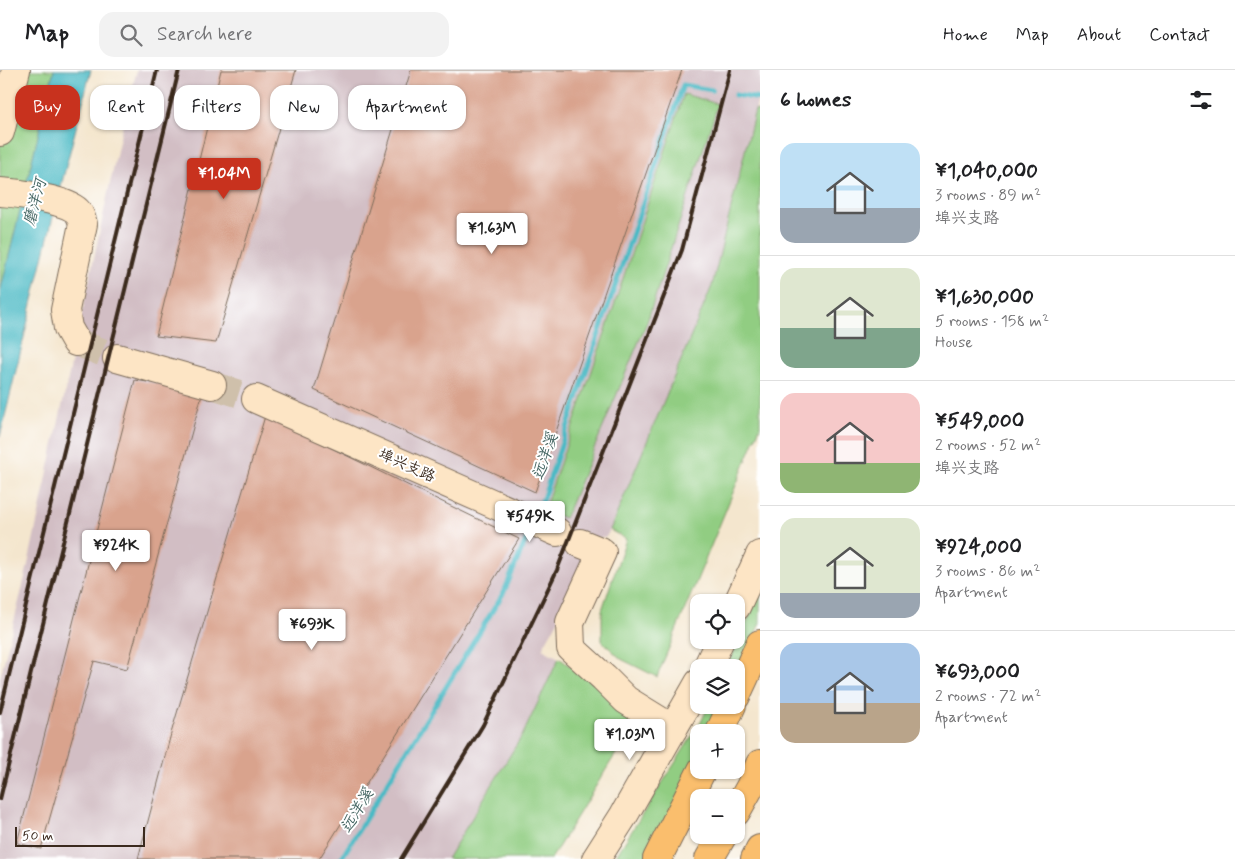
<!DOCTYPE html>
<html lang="en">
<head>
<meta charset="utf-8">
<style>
  :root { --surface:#fff; --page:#f2f2f2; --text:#202124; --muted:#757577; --line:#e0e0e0; --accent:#c8321e }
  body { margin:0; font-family:Mynerve,"LXGW WenKai TC",sans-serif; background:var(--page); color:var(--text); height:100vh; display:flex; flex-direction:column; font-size:19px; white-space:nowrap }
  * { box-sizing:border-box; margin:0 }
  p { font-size:16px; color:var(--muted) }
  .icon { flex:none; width:28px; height:28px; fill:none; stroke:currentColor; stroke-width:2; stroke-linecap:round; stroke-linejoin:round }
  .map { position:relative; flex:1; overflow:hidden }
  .drawer { display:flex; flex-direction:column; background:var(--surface); width:475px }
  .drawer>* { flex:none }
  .banner { position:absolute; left:15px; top:15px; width:475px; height:45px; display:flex; gap:10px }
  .tools { position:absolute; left:690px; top:524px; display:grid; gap:10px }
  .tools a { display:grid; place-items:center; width:55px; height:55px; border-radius:10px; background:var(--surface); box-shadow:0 1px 4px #0004; font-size:25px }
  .scale { position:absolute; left:15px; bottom:12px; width:130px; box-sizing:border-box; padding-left:5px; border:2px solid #3b2a1e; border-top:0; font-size:14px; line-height:18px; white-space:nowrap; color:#3b2a1e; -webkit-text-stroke:4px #fff; paint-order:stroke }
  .price { position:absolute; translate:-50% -42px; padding:0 11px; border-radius:5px; background:#fff; color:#222; font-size:16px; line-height:32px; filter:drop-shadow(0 1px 2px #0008) }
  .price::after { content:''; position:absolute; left:50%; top:30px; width:15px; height:11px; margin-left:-8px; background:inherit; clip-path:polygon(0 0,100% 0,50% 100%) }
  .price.on { background:var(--accent); color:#fff }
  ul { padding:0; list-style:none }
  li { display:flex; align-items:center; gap:15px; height:125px; padding:0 20px }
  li+li { border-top:1px solid var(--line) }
  li span { display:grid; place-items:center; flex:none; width:140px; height:100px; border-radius:15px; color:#555 }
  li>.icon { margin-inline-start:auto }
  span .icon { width:60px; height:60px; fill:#fffc; stroke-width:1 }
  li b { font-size:21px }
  h2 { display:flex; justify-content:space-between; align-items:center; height:60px; padding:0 20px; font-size:21px }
  .pill { padding:0 18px; border-radius:15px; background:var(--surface); box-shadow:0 1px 4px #0004; font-size:18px; line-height:45px }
  .pill.on { background:var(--accent); color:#fff }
  header { display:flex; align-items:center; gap:30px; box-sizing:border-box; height:70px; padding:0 25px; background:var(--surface); border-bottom:1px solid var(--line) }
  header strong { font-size:24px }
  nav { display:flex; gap:28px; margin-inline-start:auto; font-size:18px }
  .search { width:350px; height:45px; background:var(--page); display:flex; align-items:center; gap:12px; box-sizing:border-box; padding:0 18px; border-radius:15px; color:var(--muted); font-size:19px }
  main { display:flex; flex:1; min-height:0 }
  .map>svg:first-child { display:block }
</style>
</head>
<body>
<header>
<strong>Map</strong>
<div class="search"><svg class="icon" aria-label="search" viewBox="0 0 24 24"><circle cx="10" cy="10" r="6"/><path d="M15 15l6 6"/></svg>Search here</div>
<nav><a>Home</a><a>Map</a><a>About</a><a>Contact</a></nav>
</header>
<main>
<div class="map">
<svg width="760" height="789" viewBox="0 0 760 789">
  <rect width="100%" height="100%" fill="#fff"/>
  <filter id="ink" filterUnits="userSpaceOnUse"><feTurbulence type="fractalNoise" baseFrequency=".02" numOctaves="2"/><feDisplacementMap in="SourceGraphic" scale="10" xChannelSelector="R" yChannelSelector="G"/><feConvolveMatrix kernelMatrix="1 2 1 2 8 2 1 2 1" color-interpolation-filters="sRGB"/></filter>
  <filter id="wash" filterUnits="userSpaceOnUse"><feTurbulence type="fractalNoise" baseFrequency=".0096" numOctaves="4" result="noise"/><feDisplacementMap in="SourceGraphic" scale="20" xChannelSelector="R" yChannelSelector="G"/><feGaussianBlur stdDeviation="1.12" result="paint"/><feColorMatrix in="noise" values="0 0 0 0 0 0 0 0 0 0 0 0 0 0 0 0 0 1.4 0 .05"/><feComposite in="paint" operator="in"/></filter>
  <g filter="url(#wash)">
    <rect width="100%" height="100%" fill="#f4e6ce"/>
    <!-- industrial -->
    <path fill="#d2bec4" d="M 137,0 L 760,0 L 760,21 L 712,216 L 610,460 L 606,467 L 594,468 L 589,495 L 542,579 L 559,588 L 523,664 L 447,789 L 0,789 L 0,608 L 27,499 L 123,53 Z"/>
    <!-- green -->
    <g fill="#91cd82" stroke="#667c50">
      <path d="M 20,0 L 54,0 L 0,223 L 0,77 Z"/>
      <path d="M 684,24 L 718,34 L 647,252 L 565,448 L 544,440 L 608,254 Z"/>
      <path d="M 755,40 L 760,41 L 760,357 L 657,607 L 621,589 L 602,571 L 602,540 L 626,469 L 610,460 L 712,216 Z"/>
      <path d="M 760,523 L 760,553 L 736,608 L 736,598 L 726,598 Z"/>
      <path d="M 559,588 L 639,646 L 551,789 L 447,789 L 523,664 Z"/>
      <path d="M 709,635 L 724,635 L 713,662 L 699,662 L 699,691 L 647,789 L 614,789 L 701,652 Z"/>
    </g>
    <!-- water -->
    <path fill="#4cbac5" stroke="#447272" d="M 54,0 L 91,0 L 52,151 L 0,367 L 0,223 Z"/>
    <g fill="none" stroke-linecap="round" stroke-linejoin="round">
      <!-- stream -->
      <g stroke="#4cbac5" stroke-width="5">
        <path d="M 735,25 L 760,29"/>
        <path d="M 536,445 L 544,426 L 683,15 L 712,20"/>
        <path d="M 341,789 L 504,522 L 530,460"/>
      </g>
    </g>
    <g id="blocks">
      <!-- building -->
      <g fill="#d9a38d">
        <path d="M 221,0 L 296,0 L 216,273 L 156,266 Z"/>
        <path d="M 411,0 L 682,0 L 535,422 L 314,320 Z"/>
        <path d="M 135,310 L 203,321 L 127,599 L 94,591 L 41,779 L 17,773 Z"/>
        <path d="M 265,346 L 519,469 L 319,789 L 138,789 L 172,660 Z"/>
      </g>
    </g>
  </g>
  <g filter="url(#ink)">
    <use href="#blocks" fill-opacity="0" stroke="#7c6c5c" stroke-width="1"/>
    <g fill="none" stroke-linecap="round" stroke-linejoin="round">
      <!-- secondary-tunnel -->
      <g stroke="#cfc0ab" stroke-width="28" stroke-dasharray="28 14" stroke-linecap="butt">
        <path d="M 76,272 L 117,288"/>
        <path d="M 212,315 L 256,329"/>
      </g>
      <defs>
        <g id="secondary">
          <path d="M 0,62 L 16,0"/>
          <path d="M 0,122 C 18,123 58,129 73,138 C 80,142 81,147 83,154 L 65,240 L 68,258 L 76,272"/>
          <path d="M 117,288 L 212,315"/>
          <path d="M 256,329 L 557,462"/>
          <path d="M 580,473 L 602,482 L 570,552 L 571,578 L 604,608 L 626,630 L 673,659"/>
          <path d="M 736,537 L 760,485"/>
          <path d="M 707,598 L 720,570"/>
          <path d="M 596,789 L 624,745 L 699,613"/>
        </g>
        <g id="highway">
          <path d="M 736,626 L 760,574"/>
          <path d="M 720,662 L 732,635"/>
          <path d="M 736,742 L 750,717 L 760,694"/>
          <path d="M 657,789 L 702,700"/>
          <path d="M 709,789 L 723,765"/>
          <path d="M 755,789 L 760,779"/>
        </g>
      </defs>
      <!-- secondary casing -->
      <use href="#secondary" stroke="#7c6c5c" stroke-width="30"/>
      <!-- highway casing -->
      <use href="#highway" stroke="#7c6c5c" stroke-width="30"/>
      <!-- secondary -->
      <use href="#secondary" stroke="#fde5c5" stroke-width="28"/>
      <!-- highway -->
      <use href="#highway" stroke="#fabe6d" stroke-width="28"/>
      <!-- rail -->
      <g stroke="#3b2a1e" stroke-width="4">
        <path d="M 0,642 L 157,0"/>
        <path d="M 0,729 L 179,0"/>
        <path d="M 401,789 L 483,655 L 557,500 L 682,180 L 730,0"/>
      </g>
    </g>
  </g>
  <g text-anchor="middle" stroke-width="4" stroke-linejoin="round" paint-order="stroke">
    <!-- street labels -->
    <g font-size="15" fill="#3b2a1e" stroke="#fff">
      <text transform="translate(407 395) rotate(24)" y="5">埠兴支路</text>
    </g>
    <!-- water labels -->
    <g font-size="16" font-style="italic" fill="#426461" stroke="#fff">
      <text transform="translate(34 132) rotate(-75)" y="6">磨洋河</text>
      <text transform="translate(544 386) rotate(-71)" y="6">远洋溪</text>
      <text transform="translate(356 740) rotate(-59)" y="6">远洋溪</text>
    </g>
  </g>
</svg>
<div class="tools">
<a><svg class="icon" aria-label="locate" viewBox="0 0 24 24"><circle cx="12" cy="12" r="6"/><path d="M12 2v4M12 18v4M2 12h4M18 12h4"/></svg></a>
<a><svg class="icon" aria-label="layers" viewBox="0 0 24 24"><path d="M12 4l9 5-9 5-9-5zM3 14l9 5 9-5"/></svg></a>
<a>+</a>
<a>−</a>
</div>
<div class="scale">50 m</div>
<b class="price on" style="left:224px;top:130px">¥1.04M</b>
<b class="price" style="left:492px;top:185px">¥1.63M</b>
<b class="price" style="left:530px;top:473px">¥549K</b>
<b class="price" style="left:116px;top:502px">¥924K</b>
<b class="price" style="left:312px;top:581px">¥693K</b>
<b class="price" style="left:630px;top:691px">¥1.03M</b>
<div class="banner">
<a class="pill on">Buy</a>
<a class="pill">Rent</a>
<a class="pill">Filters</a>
<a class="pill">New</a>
<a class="pill">Apartment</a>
</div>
</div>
<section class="drawer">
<h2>6 homes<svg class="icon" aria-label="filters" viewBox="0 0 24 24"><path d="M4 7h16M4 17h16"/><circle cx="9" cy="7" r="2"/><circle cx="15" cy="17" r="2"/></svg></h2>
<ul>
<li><span style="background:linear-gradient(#bfe0f5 65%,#9aa5b1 0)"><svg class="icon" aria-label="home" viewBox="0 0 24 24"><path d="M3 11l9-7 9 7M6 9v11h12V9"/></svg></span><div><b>¥1,040,000</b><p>3 rooms · 89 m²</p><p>埠兴支路</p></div></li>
<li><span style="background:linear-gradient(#dfe7d0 60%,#7fa58c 0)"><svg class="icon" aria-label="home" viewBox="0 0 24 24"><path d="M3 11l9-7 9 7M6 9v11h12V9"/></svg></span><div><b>¥1,630,000</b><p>5 rooms · 158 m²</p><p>House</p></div></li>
<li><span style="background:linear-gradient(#f6c9c9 70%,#8fb573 0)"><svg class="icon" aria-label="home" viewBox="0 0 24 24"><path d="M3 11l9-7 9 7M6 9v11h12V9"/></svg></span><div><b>¥549,000</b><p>2 rooms · 52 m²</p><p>埠兴支路</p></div></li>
<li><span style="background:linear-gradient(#dfe7d0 75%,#9aa5b1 0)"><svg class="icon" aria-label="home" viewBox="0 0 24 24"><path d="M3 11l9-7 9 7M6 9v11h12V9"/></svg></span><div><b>¥924,000</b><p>3 rooms · 86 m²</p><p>Apartment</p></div></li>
<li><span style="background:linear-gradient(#a9c7e8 60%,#b9a48a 0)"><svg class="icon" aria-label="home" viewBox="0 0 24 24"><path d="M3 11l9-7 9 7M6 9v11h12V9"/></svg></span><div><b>¥693,000</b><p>2 rooms · 72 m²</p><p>Apartment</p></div></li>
</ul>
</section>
</main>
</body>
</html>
